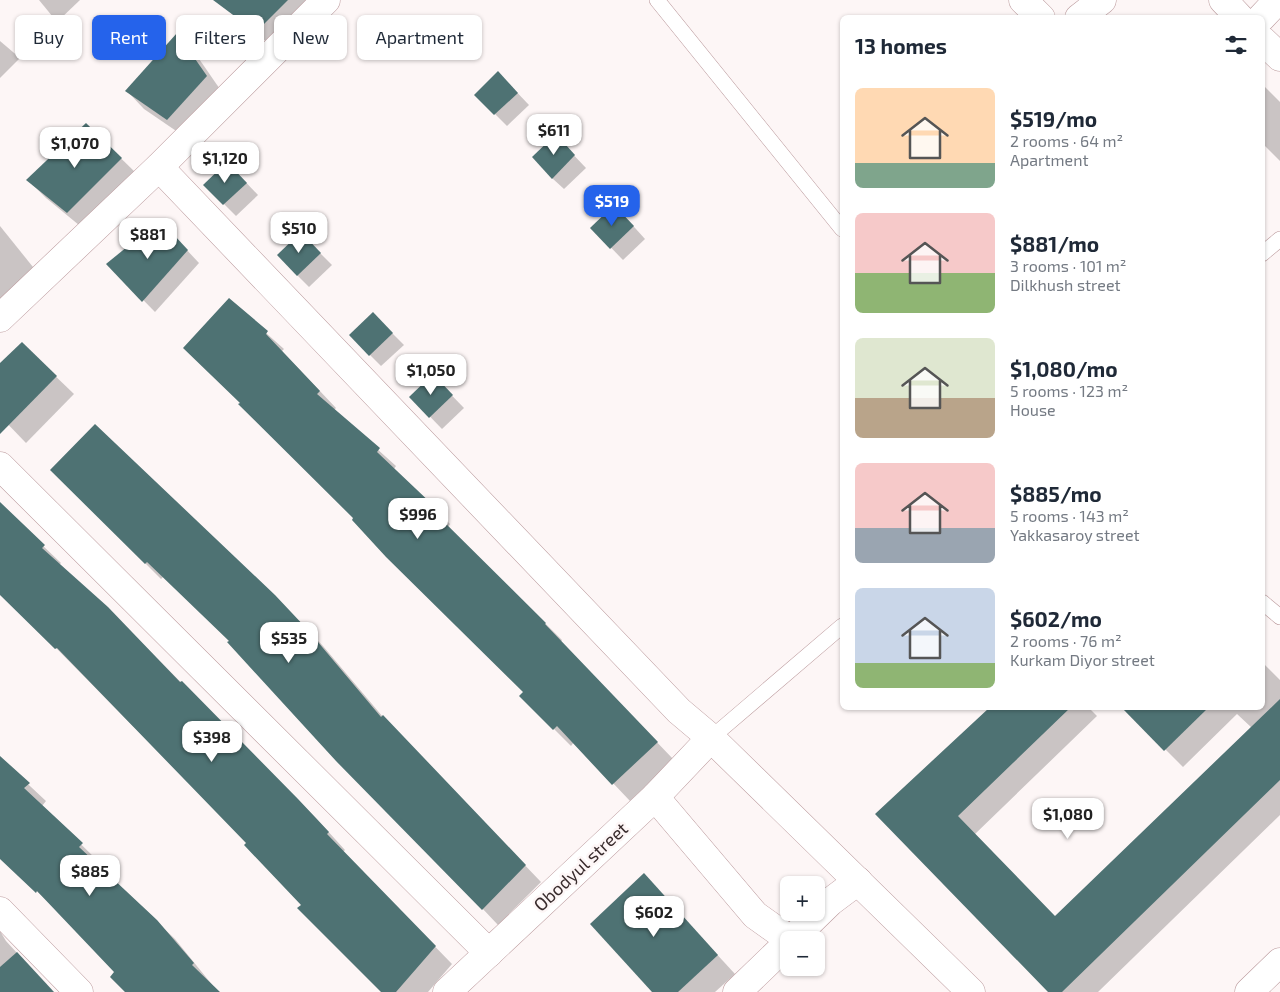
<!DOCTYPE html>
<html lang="en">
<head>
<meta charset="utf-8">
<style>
  :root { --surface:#fff; --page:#f2f2f3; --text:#1f2937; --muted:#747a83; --accent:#2563eb }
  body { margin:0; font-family:"Exo 2",sans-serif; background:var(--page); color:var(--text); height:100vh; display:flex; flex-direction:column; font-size:19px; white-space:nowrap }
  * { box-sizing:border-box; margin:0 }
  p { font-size:16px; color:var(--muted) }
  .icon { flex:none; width:28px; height:28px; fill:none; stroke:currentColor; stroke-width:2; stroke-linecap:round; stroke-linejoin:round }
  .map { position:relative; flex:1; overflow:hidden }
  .side { position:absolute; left:840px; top:15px; width:425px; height:695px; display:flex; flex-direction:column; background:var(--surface); border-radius:8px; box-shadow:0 1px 4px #0004 }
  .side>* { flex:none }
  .guide { position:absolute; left:15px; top:15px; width:475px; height:45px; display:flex; gap:10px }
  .tools { position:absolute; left:780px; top:876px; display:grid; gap:10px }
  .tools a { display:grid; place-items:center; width:45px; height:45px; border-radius:8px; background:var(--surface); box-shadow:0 1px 4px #0004; font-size:25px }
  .price { position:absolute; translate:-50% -42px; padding:0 11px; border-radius:10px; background:#fff; color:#222; font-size:16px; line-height:32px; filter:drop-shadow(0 1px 2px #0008) }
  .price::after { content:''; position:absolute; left:50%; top:30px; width:15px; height:11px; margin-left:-8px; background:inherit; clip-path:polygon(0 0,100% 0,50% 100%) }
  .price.selected { background:var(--accent); color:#fff }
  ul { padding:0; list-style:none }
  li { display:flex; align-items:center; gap:15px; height:125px; padding:0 15px }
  li span { display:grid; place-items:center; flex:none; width:140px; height:100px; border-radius:8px; color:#555 }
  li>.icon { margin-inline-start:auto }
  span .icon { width:60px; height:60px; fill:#fffc; stroke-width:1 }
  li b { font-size:21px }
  h2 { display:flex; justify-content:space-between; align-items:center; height:60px; padding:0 15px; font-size:21px }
  .tag { padding:0 18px; border-radius:8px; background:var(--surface); box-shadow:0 1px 4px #0004; font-size:18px; line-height:45px }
  .tag.selected { background:var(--accent); color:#fff }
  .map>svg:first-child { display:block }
</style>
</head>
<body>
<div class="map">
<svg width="1280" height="992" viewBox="0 0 1280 992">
  <rect width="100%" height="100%" fill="#fdf6f6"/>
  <!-- shadow -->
  <g fill="#0003">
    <path d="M 39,0 L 80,0 L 57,22 Z"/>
    <path d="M 226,0 L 311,0 L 268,43 L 221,5 Z"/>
    <path d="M 177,35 L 195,53 L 224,95 L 185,137 L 144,109 L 127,91 Z"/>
    <path d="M 0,41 L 20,58 L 0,78 Z"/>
    <path d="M 1262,84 L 1280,102 L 1280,161 L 1262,143 Z"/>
    <path d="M 510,85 L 529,105 L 507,126 L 476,95 Z"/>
    <path d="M 86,124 L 139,176 L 85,230 L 46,198 L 28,180 Z"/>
    <path d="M 567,148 L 586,168 L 564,189 L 552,178 Z"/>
    <path d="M 239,175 L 258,195 L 236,216 L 205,185 Z"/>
    <path d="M 626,218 L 645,239 L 623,260 L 592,228 Z"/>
    <path d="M 0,226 L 37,272 L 0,310 Z"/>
    <path d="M 171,233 L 199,263 L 155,312 L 108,264 Z"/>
    <path d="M 312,245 L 332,265 L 309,287 L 297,275 Z"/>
    <path d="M 229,300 L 284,349 L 282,351 L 336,408 L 334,410 L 396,466 L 394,469 L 450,524 L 448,527 L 562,640 L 561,642 L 674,760 L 630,801 L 574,742 L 571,746 L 521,696 L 524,692 L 241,403 Z"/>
    <path d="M 373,314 L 404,345 L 381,366 L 370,355 Z"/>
    <path d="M 22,344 L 74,394 L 26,443 L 0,416 L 0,365 Z"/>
    <path d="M 433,376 L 464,408 L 442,429 L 411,397 Z"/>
    <path d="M 52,470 L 290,612 L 323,646 L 383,717 L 541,882 L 498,925 L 230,641 L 164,576 L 161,579 Z"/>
    <path d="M 0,505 L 61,563 L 59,565 L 107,608 L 315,817 L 345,850 L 343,852 L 452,964 L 428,992 L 382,992 L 248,843 L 0,591 Z"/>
    <path d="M 1262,662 L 1280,680 L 1280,815 L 1098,992 L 1050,992 L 877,814 L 990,708 L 1089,708 L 1097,716 L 974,835 L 1055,917 L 1252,728 L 1237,714 L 1183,767 L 1124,708 L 1262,708 Z"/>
    <path d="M 0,758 L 46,801 L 42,806 L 99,862 L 97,865 L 175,939 L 218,992 L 126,992 L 116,972 L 55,908 L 0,857 Z"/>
    <path d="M 644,875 L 735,974 L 715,992 L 654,992 Z"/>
    <path d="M 0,931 L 6,941 L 53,992 L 0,992 Z"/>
  </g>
  <!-- building -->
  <g fill="#4e7273">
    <path d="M 213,0 L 288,0 L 256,32 Z"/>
    <path d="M 177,33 L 207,76 L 167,120 L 125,91 Z"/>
    <path d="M 498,71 L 518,93 L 494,115 L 474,95 Z"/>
    <path d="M 86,123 L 122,158 L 67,213 L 26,180 Z"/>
    <path d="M 556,134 L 575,155 L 552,179 L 532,157 Z"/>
    <path d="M 227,162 L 247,183 L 223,205 L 203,185 Z"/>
    <path d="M 614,205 L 634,226 L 610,249 L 590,228 Z"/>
    <path d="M 160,220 L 188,250 L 142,302 L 106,264 Z"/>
    <path d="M 301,232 L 321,253 L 297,276 L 277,255 Z"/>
    <path d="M 229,298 L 268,331 L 266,334 L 320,391 L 317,394 L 380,448 L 377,452 L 435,507 L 432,510 L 546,623 L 545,624 L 658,742 L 612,785 L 557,726 L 553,730 L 519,696 L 523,692 L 386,557 L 352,520 L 353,518 L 238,404 L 240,403 L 183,348 Z"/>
    <path d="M 373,312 L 393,333 L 369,356 L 349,335 Z"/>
    <path d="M 22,342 L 57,376 L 0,434 L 0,363 Z"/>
    <path d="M 433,374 L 453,395 L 429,418 L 409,397 Z"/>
    <path d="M 95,424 L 275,595 L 307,629 L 381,717 L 383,715 L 526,865 L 482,910 L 336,761 L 227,642 L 229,641 L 147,562 L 145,564 L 50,470 Z"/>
    <path d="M 0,502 L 45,545 L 42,548 L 108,607 L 180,682 L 182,681 L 298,799 L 329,832 L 327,834 L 436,946 L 396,992 L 381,992 L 297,908 L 301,905 L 244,845 L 246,843 L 57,648 L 55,649 L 0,595 Z"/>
    <path d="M 1280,699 L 1280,780 L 1062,992 L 1048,992 L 875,814 L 989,708 L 1070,708 L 958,816 L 1055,916 Z"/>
    <path d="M 1122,708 L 1208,708 L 1164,751 Z"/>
    <path d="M 0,756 L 30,783 L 24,788 L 83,843 L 79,847 L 157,920 L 194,963 L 192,965 L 220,992 L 125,992 L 110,977 L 114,972 L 37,891 L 36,893 L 0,859 Z"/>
    <path d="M 644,873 L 718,955 L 678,992 L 652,992 L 590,924 Z"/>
    <path d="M 17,952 L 54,992 L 0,992 L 0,967 Z"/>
  </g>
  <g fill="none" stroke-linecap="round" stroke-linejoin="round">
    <defs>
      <g id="service">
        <path d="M 657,0 L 842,229"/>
        <path d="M 1262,254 L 1280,239"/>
        <path d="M 1262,602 L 1280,617"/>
        <path d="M 711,738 L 842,626"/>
      </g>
      <g id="minor">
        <path d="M 1023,0 L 1041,18"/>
        <path d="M 1223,0 L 1240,18"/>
        <path d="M 1079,18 L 1102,0"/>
        <path d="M 1261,18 L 1278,0"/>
        <path d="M 1262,40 L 1280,57"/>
        <path d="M 159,167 L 679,711 L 711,738 L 971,992"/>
        <path d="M 0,318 L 159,167 L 326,0"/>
        <path d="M 0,466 L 489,953"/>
        <path d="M 655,797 L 755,915 L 790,940"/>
        <path d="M 0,911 L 79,992"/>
        <path d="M 791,940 L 830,902 L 858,881"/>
        <path d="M 447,992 L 655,797 L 711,738"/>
        <path d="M 737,992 L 789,942"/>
      </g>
      <path id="tertiary" d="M 1249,992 L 1280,962"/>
    </defs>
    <!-- service casing -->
    <use href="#service" stroke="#ba989b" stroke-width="16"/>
    <!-- minor casing -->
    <use href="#minor" stroke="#ba989b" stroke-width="29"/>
    <!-- tertiary casing -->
    <use href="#tertiary" stroke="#ba989b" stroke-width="29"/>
    <!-- service -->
    <use href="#service" stroke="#fff" stroke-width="15"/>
    <!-- minor -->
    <use href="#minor" stroke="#fff" stroke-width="28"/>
    <!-- tertiary -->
    <use href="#tertiary" stroke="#fff" stroke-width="28"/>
  </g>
  <g text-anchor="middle" stroke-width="5" stroke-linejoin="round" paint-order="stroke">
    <!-- street labels -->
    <g font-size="18" fill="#392c2d" stroke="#fdf6f6">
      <text transform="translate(581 867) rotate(-43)" y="6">Obodyul street</text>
    </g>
  </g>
</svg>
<div class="tools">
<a>+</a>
<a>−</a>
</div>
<b class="price" style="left:554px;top:156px">$611</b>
<b class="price" style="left:75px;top:169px">$1,070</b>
<b class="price" style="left:225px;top:184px">$1,120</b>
<b class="price selected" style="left:612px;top:227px">$519</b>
<b class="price" style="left:299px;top:254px">$510</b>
<b class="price" style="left:148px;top:260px">$881</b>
<b class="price" style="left:431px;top:396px">$1,050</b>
<b class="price" style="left:418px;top:540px">$996</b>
<b class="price" style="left:289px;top:664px">$535</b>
<b class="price" style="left:212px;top:763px">$398</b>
<b class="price" style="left:1068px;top:840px">$1,080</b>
<b class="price" style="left:90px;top:897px">$885</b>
<b class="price" style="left:654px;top:938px">$602</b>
<div class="guide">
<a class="tag">Buy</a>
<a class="tag selected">Rent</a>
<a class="tag">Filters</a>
<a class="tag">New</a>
<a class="tag">Apartment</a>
</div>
<section class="side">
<h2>13 homes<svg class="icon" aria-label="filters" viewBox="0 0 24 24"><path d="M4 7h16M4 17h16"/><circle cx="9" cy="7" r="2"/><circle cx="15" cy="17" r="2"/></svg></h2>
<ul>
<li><span style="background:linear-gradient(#ffd9b3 75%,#7fa58c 0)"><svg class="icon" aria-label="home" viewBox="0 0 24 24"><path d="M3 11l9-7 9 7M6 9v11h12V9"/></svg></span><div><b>$519/mo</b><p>2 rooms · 64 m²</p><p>Apartment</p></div></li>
<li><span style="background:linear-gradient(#f6c9c9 60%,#8fb573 0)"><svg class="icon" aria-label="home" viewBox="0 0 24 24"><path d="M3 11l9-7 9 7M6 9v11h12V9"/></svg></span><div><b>$881/mo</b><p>3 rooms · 101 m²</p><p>Dilkhush street</p></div></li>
<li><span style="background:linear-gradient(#dfe7d0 60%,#b9a48a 0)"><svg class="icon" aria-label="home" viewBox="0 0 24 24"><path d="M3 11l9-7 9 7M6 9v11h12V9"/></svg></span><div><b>$1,080/mo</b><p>5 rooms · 123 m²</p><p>House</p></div></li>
<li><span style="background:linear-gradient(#f6c9c9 65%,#9aa5b1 0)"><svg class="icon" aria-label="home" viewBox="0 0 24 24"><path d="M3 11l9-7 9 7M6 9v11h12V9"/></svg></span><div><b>$885/mo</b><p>5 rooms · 143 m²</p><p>Yakkasaroy street</p></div></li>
<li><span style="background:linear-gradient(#c9d6e8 75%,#8fb573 0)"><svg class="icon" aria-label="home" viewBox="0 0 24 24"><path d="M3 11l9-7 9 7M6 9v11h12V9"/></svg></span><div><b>$602/mo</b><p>2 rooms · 76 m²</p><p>Kurkam Diyor street</p></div></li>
</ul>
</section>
</div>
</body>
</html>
